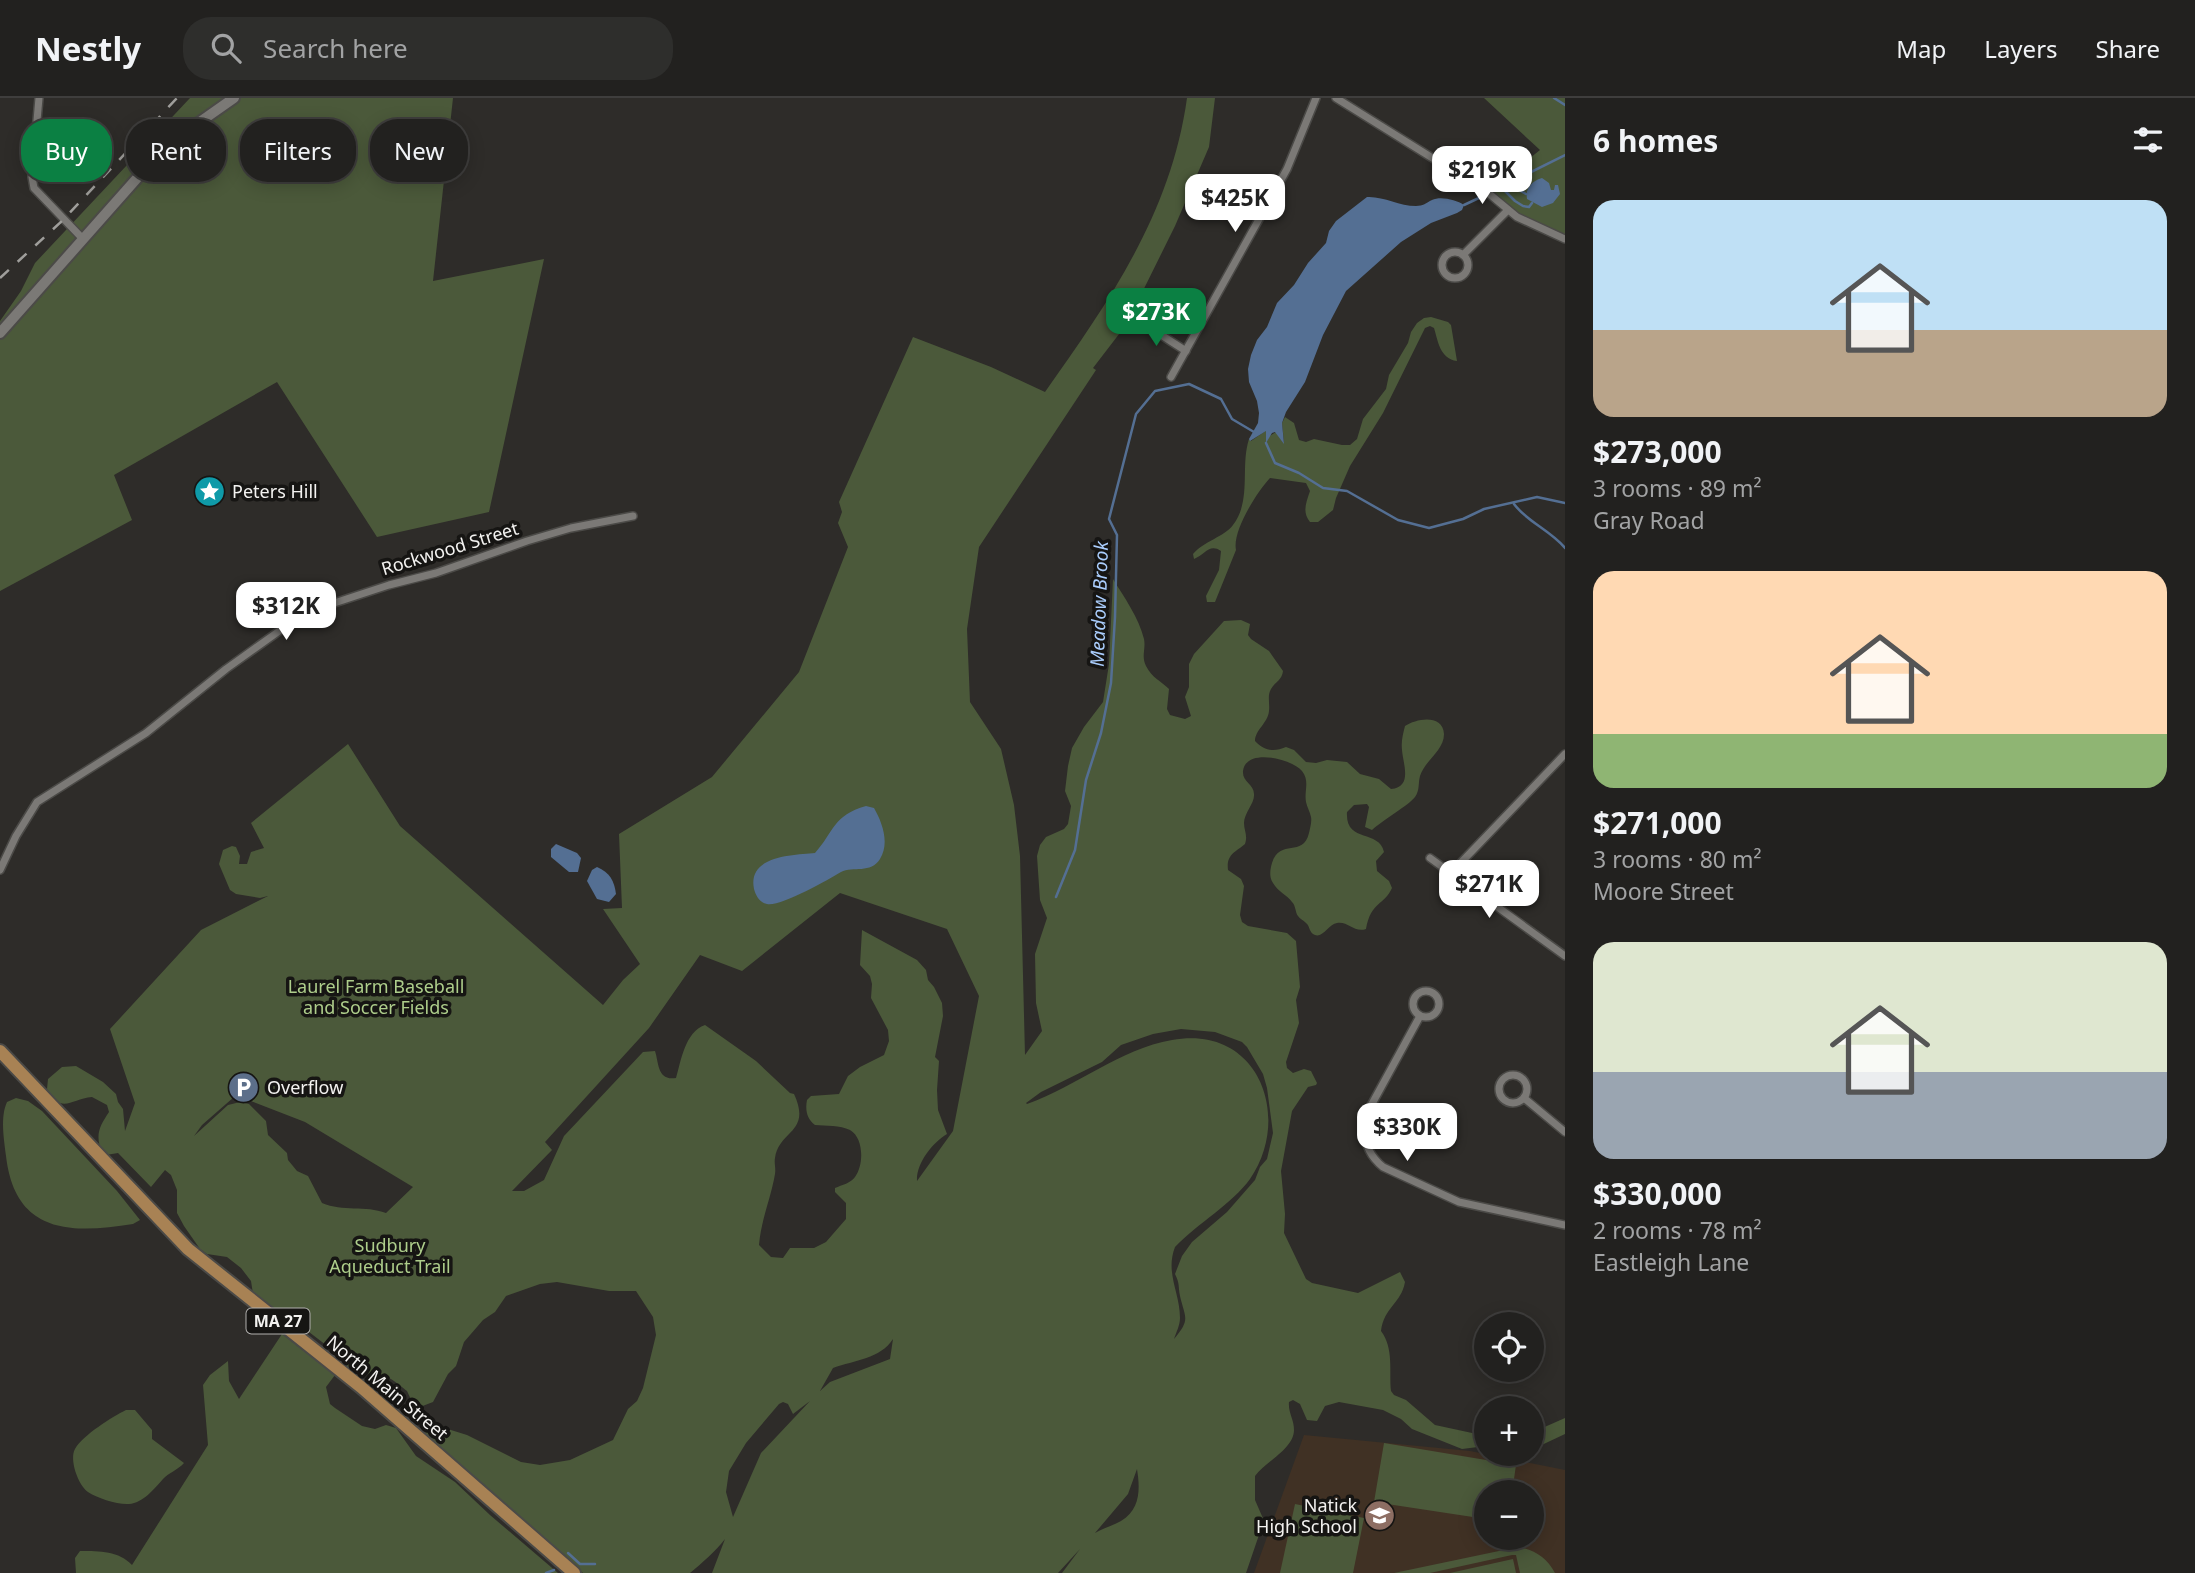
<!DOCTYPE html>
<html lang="en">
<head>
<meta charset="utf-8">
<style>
  :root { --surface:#22211f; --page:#2e2e2c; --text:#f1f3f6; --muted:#a2a3a4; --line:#3f3e3d; --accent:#0b8043 }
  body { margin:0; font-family:"Noto Sans",sans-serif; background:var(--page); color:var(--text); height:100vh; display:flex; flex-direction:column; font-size:26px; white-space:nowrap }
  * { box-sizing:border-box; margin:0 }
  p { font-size:23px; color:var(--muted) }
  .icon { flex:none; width:38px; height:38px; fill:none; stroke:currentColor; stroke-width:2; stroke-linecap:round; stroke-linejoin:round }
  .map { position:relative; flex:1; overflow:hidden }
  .side { display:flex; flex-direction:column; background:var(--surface); width:630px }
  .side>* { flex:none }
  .guide { position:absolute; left:21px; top:21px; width:665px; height:63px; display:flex; gap:14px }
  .controls { position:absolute; left:1474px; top:1214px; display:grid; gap:14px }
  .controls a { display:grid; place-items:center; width:70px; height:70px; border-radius:50%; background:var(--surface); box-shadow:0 4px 18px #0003,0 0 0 2px var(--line); font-size:35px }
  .price { position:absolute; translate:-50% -60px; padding:0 16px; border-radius:14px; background:#fff; color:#222; font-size:23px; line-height:46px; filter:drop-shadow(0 2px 4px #0008) }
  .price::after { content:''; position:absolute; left:50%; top:42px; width:21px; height:16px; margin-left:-10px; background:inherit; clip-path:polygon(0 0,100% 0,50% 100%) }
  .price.current { background:var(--accent); color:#fff }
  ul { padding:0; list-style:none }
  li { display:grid; align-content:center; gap:14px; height:371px; padding:0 28px }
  li span { display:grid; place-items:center; height:217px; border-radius:21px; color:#555 }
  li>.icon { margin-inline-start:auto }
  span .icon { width:126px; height:126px; fill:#fffc; stroke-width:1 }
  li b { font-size:30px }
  h2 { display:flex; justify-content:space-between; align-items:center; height:84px; padding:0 28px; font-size:30px }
  .tag { padding:0 24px; border-radius:28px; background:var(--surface); box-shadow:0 4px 18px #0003,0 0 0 2px var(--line); font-size:24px; line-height:63px }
  .tag.current { background:var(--accent); color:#fff }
  header { display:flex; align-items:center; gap:42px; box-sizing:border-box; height:98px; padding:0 35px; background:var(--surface); border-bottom:2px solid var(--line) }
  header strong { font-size:33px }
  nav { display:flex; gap:38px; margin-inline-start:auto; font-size:24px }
  .search { width:490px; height:63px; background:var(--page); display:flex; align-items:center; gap:18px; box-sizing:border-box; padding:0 24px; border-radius:28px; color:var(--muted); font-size:26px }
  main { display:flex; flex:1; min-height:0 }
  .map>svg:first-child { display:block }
</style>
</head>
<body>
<header>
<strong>Nestly</strong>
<div class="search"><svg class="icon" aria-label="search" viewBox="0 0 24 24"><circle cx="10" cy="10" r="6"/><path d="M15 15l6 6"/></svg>Search here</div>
<nav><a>Map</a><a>Layers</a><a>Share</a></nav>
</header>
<main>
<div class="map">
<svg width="1565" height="1475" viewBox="0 0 1565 1475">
  <rect width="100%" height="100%" fill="#2e2c29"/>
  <!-- education -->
  <path fill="#403124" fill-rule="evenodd" d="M 1304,1337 L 1470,1353 L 1565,1372 L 1565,1475 L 1254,1475 ZM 1486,1395 L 1531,1395 L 1531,1440 L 1486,1440 Z"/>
  <!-- green -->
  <g fill="#4b593a" fill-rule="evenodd">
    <path d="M 190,0 L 453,0 L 433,183 L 544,161 L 489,414 L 377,439 L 277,284 L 114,377 L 132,422 L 0,493 L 0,223 L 21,193 L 35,165 Z"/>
    <path d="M 1187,0 L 1215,0 L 1209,49 L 1175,128 L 1126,227 L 1093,270 L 1096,272 L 979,449 L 967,531 L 970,604 L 1001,651 L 1014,707 L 1020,758 L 1025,957 L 1042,933 L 1036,905 L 1035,856 L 1047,820 L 1040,802 L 1037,758 L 1040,747 L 1046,739 L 1064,731 L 1068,726 L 1071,708 L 1065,693 L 1068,668 L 1072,650 L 1084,629 L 1103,604 L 1109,566 L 1113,481 C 1124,499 1139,520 1144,541 C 1146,551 1141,558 1146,568 C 1152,580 1161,583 1169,591 L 1167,611 L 1170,617 L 1185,621 L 1191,618 L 1185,599 L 1189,589 L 1189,566 L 1194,556 L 1224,523 L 1241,522 L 1250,526 L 1248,537 L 1251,541 L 1269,553 L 1283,573 C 1282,582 1276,583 1271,591 C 1267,598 1270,605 1269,613 C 1268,625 1255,632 1255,643 C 1264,653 1274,654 1286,649 L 1294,652 L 1306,664 L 1316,665 L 1327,662 L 1347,664 L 1360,676 L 1379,681 L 1391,691 C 1413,689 1403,666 1402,652 C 1401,643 1403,636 1405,628 C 1417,620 1443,616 1444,636 C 1444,653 1425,662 1420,678 C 1418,685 1420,692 1415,699 C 1409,707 1383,722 1372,732 L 1365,729 L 1369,709 L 1367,706 L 1354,707 L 1347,714 C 1345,746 1379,731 1384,754 L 1376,763 L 1377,773 L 1389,783 L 1392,790 C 1384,808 1371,803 1366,831 C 1354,835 1348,823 1337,825 C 1329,826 1323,840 1315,837 C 1309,835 1310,828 1306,825 C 1303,822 1300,821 1298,818 C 1295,814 1296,808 1292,804 C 1287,797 1278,794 1273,785 C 1269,779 1270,772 1272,765 C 1280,740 1303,760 1309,735 C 1310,730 1312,724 1311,719 C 1310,714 1307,709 1306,704 C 1304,693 1310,683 1302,673 C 1292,661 1246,649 1243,673 C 1242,684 1254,686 1254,696 C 1255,705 1244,715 1244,725 C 1244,733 1248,737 1245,746 C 1236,754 1226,756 1228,772 L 1241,781 L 1244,788 L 1240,817 L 1242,824 L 1248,828 L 1287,835 L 1296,843 L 1300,889 L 1296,902 L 1299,925 L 1286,964 L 1287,970 L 1293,975 L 1304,971 L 1311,973 L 1317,985 L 1316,987 L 1308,989 L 1292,1013 L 1281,1073 L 1285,1116 L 1284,1135 L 1306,1181 L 1312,1185 L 1358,1195 L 1400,1174 L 1405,1184 C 1401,1206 1384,1209 1381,1233 C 1394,1250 1389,1273 1391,1293 L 1394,1297 L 1406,1302 L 1435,1327 L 1486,1338 L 1486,1348 L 1462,1351 L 1412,1331 L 1401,1321 L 1383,1312 L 1339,1304 L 1325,1308 L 1317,1323 L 1307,1322 L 1300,1306 L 1293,1302 L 1289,1304 C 1288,1315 1294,1321 1294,1332 C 1294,1351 1265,1364 1255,1378 L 1255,1402 L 1265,1425 L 1260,1434 L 1246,1475 L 1062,1475 L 1080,1451 L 1058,1475 L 712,1475 L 725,1441 C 715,1454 703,1464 690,1475 L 583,1475 L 426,1336 L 422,1328 L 438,1328 L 467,1337 L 521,1364 L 540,1367 L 570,1362 L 613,1342 L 628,1311 L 637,1303 L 643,1290 L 656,1237 L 653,1219 L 636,1193 L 609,1193 L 557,1184 L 540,1186 L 506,1198 L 495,1214 L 483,1222 L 464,1244 L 456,1268 L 448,1276 L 433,1304 L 420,1309 L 413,1306 L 407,1293 C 402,1289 395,1283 389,1280 C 372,1274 345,1277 339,1257 L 309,1234 L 303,1234 L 253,1196 L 251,1183 L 241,1170 L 227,1159 L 207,1156 L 200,1151 L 184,1128 L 177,1115 L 177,1092 L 171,1077 L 165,1072 L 151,1089 L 118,1055 L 106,1057 L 102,1055 C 95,1037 99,1029 109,1014 L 107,1007 L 92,999 C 71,1001 61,1017 47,991 L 48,981 L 62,969 L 76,968 L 103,984 L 116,996 L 118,1004 L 123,1011 L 125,1033 L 135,1005 L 110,931 L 201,832 L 268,798 L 260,800 L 236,796 L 230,792 L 219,766 L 223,752 L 232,748 L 236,749 L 240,758 L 239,766 L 247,766 L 251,754 L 264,750 L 251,725 L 348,646 L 400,728 L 603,907 L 623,882 L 640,866 L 603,811 L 622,810 L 619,736 L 712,679 L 799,574 L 848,449 L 838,425 L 842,414 L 839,404 L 913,239 L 991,269 L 1045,294 C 1110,202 1171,115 1187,0 ZM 840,795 L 947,831 L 979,898 L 953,1033 L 917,1083 C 916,1066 932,1045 947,1036 L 938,1012 L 937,992 L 939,963 L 935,959 L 943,918 L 942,905 L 934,889 L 928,882 L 926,872 L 917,862 L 862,832 L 860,867 L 870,878 L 872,886 L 871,900 L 888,932 L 889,943 L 884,957 L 860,969 L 848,978 L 839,996 L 811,998 L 807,1002 C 805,1012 807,1021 815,1027 C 826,1028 840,1027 850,1032 C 864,1040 864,1067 855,1079 C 851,1085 842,1087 835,1090 L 835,1094 L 846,1105 L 846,1121 L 826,1144 L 814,1150 L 790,1150 L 783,1160 L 771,1159 L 759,1147 C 761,1122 771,1100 775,1076 C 776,1070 774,1065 775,1060 C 779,1032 812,1035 794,996 L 790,995 L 756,963 L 705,927 C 685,934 681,963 676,980 C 657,983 659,965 655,953 L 643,954 L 564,1038 L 544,1082 L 524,1093 L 512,1093 L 552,1052 L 545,1044 L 649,930 L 700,857 L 742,873 ZM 1181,931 L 1215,934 L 1242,944 L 1247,949 L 1263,976 L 1267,990 L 1273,1035 L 1267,1061 L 1260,1069 L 1255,1082 L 1227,1114 L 1192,1144 L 1182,1158 L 1175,1176 C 1180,1186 1178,1188 1180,1198 C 1185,1220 1191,1221 1174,1241 C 1176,1235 1180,1227 1180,1220 C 1180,1194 1165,1175 1175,1149 C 1197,1126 1233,1105 1250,1081 C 1293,1018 1258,926 1172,942 C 1120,951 1077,988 1027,1006 L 1026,1005 L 1041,994 L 1102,964 L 1121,947 L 1153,936 ZM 234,999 L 243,1000 L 305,1024 L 413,1089 L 386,1115 C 365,1107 343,1114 322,1105 L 308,1078 L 297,1073 L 288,1062 L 287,1055 L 268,1037 L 266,1023 L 249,1006 L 240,1004 L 228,1007 L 194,1038 L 202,1027 ZM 893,1241 L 890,1261 L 830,1284 L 820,1293 L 833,1270 C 855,1262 880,1261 893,1241 ZM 810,1303 L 761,1355 L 733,1419 L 726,1394 L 729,1373 L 746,1345 L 779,1306 L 783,1304 L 788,1306 L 793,1316 ZM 1137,1371 C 1140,1390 1141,1411 1121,1423 C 1112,1428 1103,1430 1095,1435 L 1128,1396 Z"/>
    <path d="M 1484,0 L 1565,0 L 1565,141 L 1527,124 L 1487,94 L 1540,52 Z"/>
    <path d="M 1431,219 L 1448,224 L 1451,227 L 1457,263 C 1440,261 1438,243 1434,230 L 1430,228 L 1425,230 L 1383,315 L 1350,368 L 1336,400 L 1333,412 L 1318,424 L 1310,424 C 1302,414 1306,405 1310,393 L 1306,385 L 1270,380 C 1257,394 1232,433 1236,452 L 1215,504 L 1207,504 L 1206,498 L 1219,472 L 1221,453 C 1209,445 1205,457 1194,461 L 1193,456 C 1204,443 1224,439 1233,427 C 1252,402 1240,369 1249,341 L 1251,343 L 1267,332 L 1268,339 L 1276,334 L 1284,345 L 1282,325 L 1285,319 L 1294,325 L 1299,342 L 1306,344 L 1314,341 L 1342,347 L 1350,347 L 1357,341 L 1363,321 L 1386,291 L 1389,277 L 1408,245 L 1411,234 L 1417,225 L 1424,220 Z"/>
    <path d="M 16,1000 L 28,1003 L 42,1013 L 117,1093 L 140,1122 L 133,1126 C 71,1136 15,1136 6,1058 C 4,1041 0,1019 7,1004 Z"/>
    <path d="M 282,1236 L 335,1277 L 326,1289 L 330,1306 L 335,1310 L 362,1328 L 375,1331 L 386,1327 L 396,1330 L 416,1358 L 455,1384 L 490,1417 L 558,1475 L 76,1475 L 75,1460 L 80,1453 C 100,1453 119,1453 132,1467 L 208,1347 L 203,1287 L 210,1277 L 228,1263 L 229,1283 L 239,1301 Z"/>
    <path d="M 126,1312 L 135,1312 L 152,1332 L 152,1341 L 184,1365 C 178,1372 168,1375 163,1381 C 154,1391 143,1405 129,1406 C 118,1407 97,1400 88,1394 C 78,1387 69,1361 75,1351 C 83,1337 112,1319 126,1312 Z"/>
    <path d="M 1565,1320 L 1565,1336 L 1531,1352 L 1531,1335 Z"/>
    <path d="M 1384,1345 L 1516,1367 L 1512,1395 L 1486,1395 L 1486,1421 L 1374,1404 Z"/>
    <path d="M 1295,1406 L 1364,1420 L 1353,1475 L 1280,1475 Z"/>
    <path d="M 1518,1449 C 1535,1452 1547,1460 1555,1475 L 1520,1475 L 1516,1457 L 1512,1457 L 1430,1475 L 1394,1475 Z"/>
    <path d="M 1513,1461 L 1516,1475 L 1450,1475 Z"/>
  </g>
  <!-- water -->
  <g fill="#546f93">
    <path d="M 1542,80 L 1549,85 L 1551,92 L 1554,92 L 1555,87 L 1558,87 L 1560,96 L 1553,105 L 1542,109 L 1527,101 C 1525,90 1532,83 1542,80 Z"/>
    <path d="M 1367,99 C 1383,98 1399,108 1416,108 C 1423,108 1426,105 1432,102 C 1441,98 1456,102 1464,107 L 1462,112 L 1457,115 L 1431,125 L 1401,144 L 1346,193 L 1323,237 L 1305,284 L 1286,314 L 1282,325 L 1284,346 L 1275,334 L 1272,335 L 1266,345 L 1266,333 L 1250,343 L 1249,341 L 1258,325 L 1259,315 L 1257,303 L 1249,284 L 1248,271 L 1251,257 L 1257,242 L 1267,229 L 1277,205 L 1294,187 L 1308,165 L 1326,145 L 1329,133 L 1336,123 Z"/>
    <path d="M 866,708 L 874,710 C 882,724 890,745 880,761 C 871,776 853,768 841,774 C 828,782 780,809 767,806 C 760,805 756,798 754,791 C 747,757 795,757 815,755 C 834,734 833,717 866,708 Z"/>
    <path d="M 556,746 L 577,755 L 581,760 L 578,774 L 569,774 L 551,759 L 551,751 Z"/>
    <path d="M 597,769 C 610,775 614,782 616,796 L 609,804 L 597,801 L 587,783 L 592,772 Z"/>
  </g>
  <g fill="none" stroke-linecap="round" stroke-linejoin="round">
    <!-- stream -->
    <g stroke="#546f93" stroke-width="2.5">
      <path d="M 1554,0 L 1565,7"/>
      <path d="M 1520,81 L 1517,91 L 1526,96"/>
      <path d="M 1501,89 L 1515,103 L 1523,108 L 1529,109 L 1532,105"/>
      <path d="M 1497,91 L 1565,57"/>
      <path d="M 1464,107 L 1481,99"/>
      <path d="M 1266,345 L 1275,365 L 1299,375 L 1323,390 L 1347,393 L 1398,422 L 1429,430 L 1463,421 L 1484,411 L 1537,399 L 1565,405"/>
      <path d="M 1514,406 C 1527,424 1550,432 1565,450"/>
      <path d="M 1056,799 L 1075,752 L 1086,682 L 1101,635 L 1111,585 L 1115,519 L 1117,437 L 1109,421 L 1136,316 L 1155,293 L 1189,286 L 1221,301 L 1232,321 L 1254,334"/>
      <path d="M 568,1455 L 580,1466 L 595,1466"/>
      <path d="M 546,1475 L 554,1472"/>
    </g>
    <defs>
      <g id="minor">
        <path d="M 39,0 L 32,79 L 34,90 L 82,140"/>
        <path d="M 1336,0 L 1487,94 L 1517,119 L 1565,141"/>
        <circle cx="1455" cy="167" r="13"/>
        <path d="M 1463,157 L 1508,112"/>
        <path d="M 1141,224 L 1186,253"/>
        <path d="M 1171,279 L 1287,71 L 1316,0"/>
        <path d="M 1430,760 L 1565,858"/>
        <path d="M 0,772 L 16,738 L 37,704 L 146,635 L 226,571 L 289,526 L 319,510 L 389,487 L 436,475 L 527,443 L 571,430 L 633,418"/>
        <path d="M 1451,775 L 1565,656"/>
        <circle cx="1426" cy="906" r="13"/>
        <path d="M 1420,918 L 1367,1015 C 1361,1037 1366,1055 1383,1069 L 1459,1104 L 1565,1127"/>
        <circle cx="1513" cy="991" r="14"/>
        <path d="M 1524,1000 L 1565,1034"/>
      </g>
      <path id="secondary" d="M 0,235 L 154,61 L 187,33 L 234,0"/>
      <path id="primary" d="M 0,953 L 188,1151 L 361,1289 L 574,1475"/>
    </defs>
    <!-- minor casing -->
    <use href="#minor" stroke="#4b4a47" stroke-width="10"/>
    <!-- secondary casing -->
    <use href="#secondary" stroke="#4b4a47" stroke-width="14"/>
    <!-- primary casing -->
    <use href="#primary" stroke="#4b4a47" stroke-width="16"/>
    <!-- minor -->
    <use href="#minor" stroke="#7b7976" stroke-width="7"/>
    <!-- secondary -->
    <use href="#secondary" stroke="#7b7976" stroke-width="10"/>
    <!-- primary -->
    <use href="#primary" stroke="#a88254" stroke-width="12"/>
    <!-- rail -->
    <path stroke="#9f9e9b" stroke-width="2.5" stroke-dasharray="12 12" stroke-linecap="butt" d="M 0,180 L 63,122 L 177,0"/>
  </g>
  <!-- icons -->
  <defs>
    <symbol id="sight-disc" viewBox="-11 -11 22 22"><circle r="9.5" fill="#0f9aa8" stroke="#161513"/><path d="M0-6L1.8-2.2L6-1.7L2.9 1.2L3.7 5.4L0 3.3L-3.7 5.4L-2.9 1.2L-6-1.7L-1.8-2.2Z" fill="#fff"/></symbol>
    <symbol id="parking-disc" viewBox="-11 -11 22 22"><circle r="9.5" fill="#5c6f8a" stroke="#161513"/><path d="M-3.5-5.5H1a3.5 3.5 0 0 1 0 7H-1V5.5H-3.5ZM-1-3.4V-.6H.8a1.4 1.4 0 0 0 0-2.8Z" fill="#fff"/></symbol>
    <symbol id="school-disc" viewBox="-11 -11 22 22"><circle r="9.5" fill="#8d6e63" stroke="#161513"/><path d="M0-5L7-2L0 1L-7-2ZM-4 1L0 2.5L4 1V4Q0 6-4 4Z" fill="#fff"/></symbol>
  </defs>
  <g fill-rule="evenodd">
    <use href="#sight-disc" x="192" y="376" width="35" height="35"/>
    <use href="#parking-disc" x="226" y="972" width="35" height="35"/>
    <use href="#school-disc" x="1362" y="1400" width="35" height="35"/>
  </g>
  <g text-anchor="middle" stroke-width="7" stroke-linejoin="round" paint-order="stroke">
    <!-- shield labels -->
    <rect fill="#161513" stroke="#b1b0ae" stroke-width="2" x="246.5" y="1210.5" width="63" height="25" rx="5"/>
    <g font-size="16" font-weight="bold" fill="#f3f2f0">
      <text x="278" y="1229">MA 27</text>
    </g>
    <!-- poi labels -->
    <g font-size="18" fill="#f3f2f0" stroke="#161513" text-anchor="start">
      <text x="232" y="400">Peters Hill</text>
      <text x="267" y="996">Overflow</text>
      <text x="1357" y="1414" text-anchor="end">Natick<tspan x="1357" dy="21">High School</tspan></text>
    </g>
    <!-- street labels -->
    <g font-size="18" fill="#f3f2f0" stroke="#161513">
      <text transform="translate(450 451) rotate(-17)" y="6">Rockwood Street</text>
      <text transform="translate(387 1290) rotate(40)" y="6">North Main Street</text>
    </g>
    <!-- park labels -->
    <g font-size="18" fill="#aece8b" stroke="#161513">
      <text x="376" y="895">Laurel Farm Baseball<tspan x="376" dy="21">and Soccer Fields</tspan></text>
      <text x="390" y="1154">Sudbury<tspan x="390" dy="21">Aqueduct Trail</tspan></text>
    </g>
    <!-- water labels -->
    <g font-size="19" font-style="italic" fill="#aacdfc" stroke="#161513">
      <text transform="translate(1099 506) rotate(-88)" y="7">Meadow Brook</text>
    </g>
  </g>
</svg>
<div class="controls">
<a><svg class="icon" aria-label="locate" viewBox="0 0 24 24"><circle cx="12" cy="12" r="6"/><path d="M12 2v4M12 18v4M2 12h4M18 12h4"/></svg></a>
<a>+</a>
<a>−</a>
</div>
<b class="price" style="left:1482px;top:108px">$219K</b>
<b class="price" style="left:1235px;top:136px">$425K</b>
<b class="price current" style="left:1156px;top:250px">$273K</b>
<b class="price" style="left:286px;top:544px">$312K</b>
<b class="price" style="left:1489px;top:822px">$271K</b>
<b class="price" style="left:1407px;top:1065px">$330K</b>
<div class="guide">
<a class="tag current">Buy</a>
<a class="tag">Rent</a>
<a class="tag">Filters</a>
<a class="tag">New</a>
</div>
</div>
<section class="side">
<h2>6 homes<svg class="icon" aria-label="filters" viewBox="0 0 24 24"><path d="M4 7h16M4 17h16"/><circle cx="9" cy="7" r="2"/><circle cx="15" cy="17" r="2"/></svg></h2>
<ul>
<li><span style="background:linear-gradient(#bfe0f5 60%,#b9a48a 0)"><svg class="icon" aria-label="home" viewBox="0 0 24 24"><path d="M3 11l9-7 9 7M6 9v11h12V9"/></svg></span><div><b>$273,000</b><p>3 rooms · 89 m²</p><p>Gray Road</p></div></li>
<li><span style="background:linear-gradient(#ffd9b3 75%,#8fb573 0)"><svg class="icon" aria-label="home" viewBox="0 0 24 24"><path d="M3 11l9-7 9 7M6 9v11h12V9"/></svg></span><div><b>$271,000</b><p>3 rooms · 80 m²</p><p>Moore Street</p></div></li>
<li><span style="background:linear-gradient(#dfe7d0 60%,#9aa5b1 0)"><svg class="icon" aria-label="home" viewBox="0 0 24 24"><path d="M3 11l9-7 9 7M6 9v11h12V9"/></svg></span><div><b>$330,000</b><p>2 rooms · 78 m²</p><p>Eastleigh Lane</p></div></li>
</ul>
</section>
</main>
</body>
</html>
